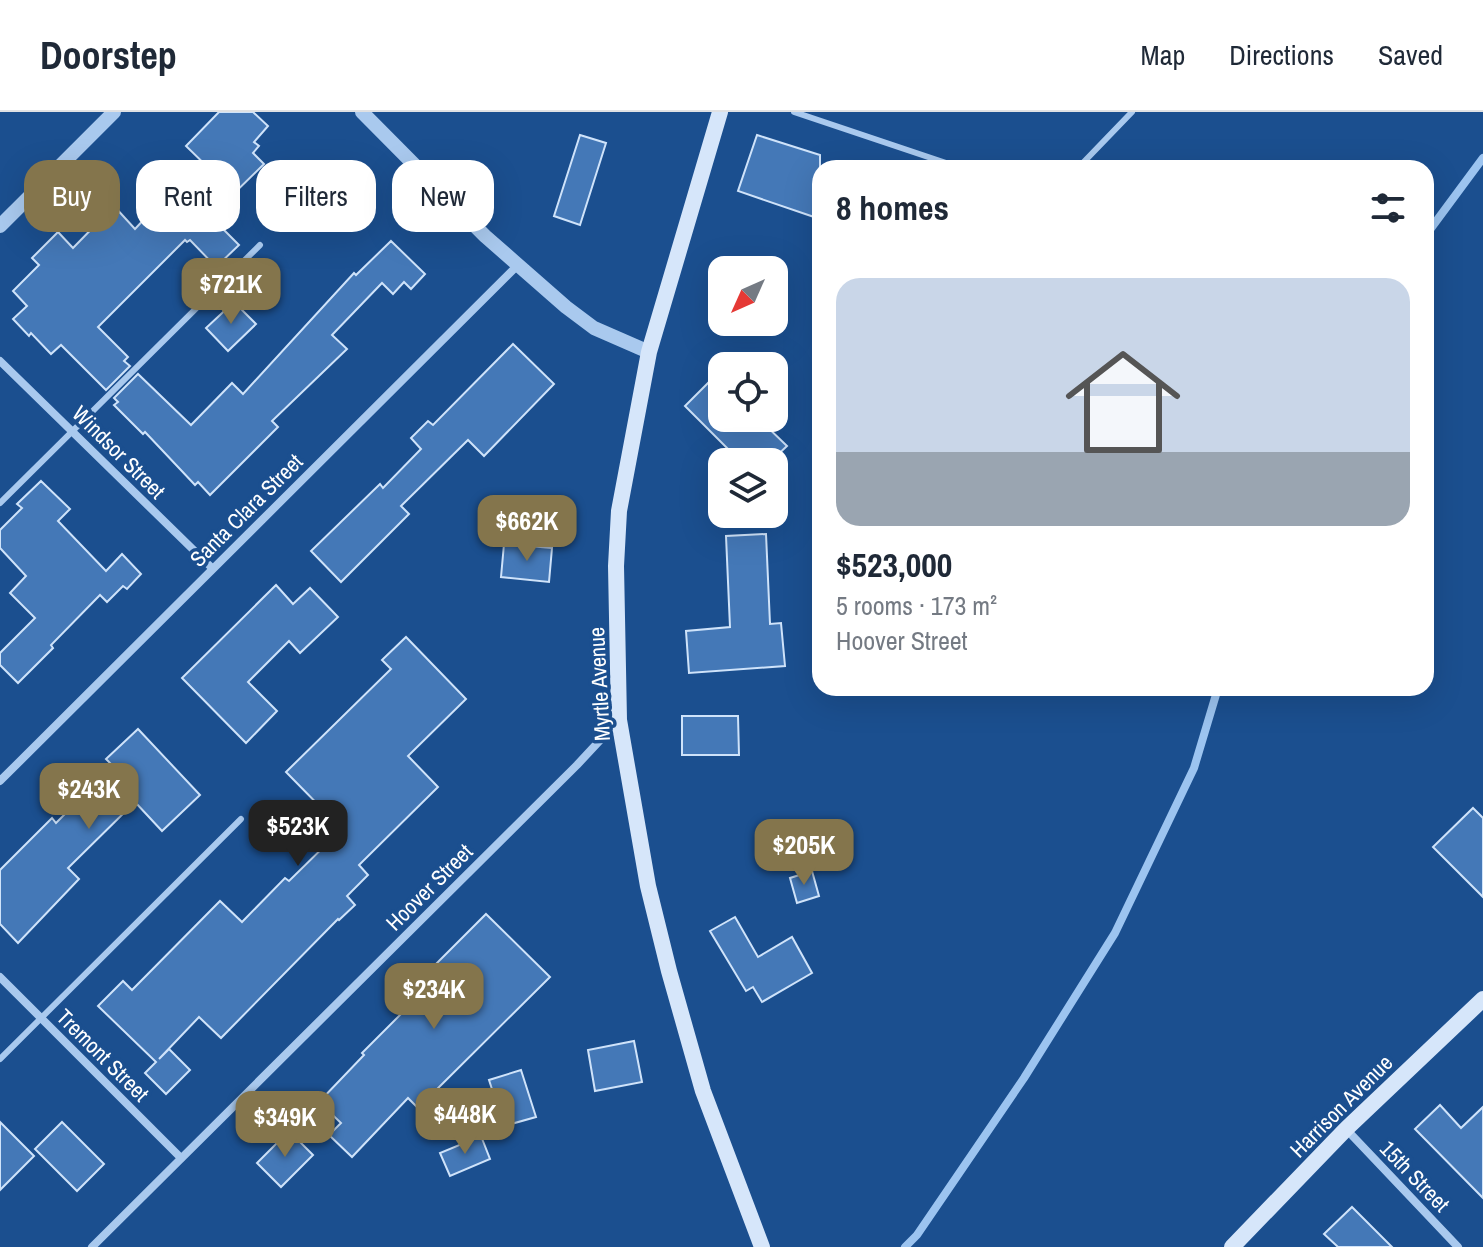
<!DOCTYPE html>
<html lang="en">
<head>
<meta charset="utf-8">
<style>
  :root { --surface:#fff; --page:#f2f2f3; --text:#1f2937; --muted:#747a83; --line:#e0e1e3; --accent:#84754c }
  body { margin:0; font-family:"Archivo Narrow",sans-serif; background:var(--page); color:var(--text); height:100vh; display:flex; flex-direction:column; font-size:30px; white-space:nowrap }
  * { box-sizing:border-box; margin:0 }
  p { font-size:26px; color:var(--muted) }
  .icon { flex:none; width:44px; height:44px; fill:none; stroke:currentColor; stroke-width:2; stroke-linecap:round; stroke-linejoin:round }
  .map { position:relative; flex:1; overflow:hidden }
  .side { position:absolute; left:812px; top:48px; width:622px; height:536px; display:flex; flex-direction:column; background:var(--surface); border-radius:24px; box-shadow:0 8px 32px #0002 }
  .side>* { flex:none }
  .guide { position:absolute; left:24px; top:48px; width:668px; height:72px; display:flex; gap:16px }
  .needle { width:52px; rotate:225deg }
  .buttons { position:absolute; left:708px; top:144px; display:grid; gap:16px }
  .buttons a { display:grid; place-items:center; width:80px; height:80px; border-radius:16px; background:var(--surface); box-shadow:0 8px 32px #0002; font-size:40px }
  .price { position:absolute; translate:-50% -68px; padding:0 18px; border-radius:16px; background:var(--accent); color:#fff; font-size:26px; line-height:52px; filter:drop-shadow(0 2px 4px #0008) }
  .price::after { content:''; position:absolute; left:50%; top:48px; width:24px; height:18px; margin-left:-12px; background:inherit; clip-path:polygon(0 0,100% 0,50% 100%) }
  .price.selected { background:#222; color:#fff }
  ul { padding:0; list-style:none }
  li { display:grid; align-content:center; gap:16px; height:424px; padding:0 24px }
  li span { display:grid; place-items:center; height:248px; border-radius:24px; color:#555 }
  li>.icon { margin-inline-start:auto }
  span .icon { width:144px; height:144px; fill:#fffc; stroke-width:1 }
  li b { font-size:34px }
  h2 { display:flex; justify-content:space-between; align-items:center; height:96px; padding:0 24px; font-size:34px }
  .chip { padding:0 28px; border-radius:24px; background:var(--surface); box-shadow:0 8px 32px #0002; font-size:28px; line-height:72px }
  .chip.selected { background:var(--accent); color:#fff }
  header { display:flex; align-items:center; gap:48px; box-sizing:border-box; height:112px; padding:0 40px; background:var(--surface); border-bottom:2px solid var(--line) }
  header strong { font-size:38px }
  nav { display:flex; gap:44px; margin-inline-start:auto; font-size:28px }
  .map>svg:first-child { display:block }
</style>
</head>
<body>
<header>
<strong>Doorstep</strong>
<nav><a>Map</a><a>Directions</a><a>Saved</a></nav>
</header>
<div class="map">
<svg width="1483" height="1135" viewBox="0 0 1483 1135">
  <rect width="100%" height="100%" fill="#1b4f8f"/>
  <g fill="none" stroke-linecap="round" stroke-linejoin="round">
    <!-- stream -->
    <g stroke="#9cc4f0" stroke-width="8">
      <path d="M 1426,123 L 1483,46"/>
      <path d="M 905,1135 L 917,1123 L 1024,966 L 1115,821 L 1194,656 L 1218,576"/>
    </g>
  </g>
  <!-- building -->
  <g fill="#4478b7" stroke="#cfe3fa" stroke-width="2">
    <path d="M 219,0 L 253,0 L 268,14 L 254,30 L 259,34 L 253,41 L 264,52 L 217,98 L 219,99 L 212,106 L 239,133 L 216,155 L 190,128 L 187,130 L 185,128 L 98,215 L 128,245 L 124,249 L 130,254 L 106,278 L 61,233 L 51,242 L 31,221 L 29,224 L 13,207 L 27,194 L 13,179 L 39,153 L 32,146 L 58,120 L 73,136 L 114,94 L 135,117 L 150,101 L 160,110 L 173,94 L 218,65 L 186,34 Z"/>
    <path d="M 580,23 L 606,31 L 580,113 L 554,104 Z"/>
    <path d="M 757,23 L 820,43 L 820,107 L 738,79 Z"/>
    <path d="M 391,129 L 425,162 L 411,177 L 404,170 L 393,182 L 382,171 L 332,223 L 347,237 L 272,309 L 278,315 L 210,383 L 198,370 L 195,373 L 145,320 L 143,322 L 114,293 L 118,290 L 114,286 L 138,262 L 191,313 L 232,271 L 243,282 L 354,161 L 356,163 Z"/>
    <path d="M 234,190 L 256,212 L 228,239 L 206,216 Z"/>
    <path d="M 513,232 L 554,272 L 484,344 L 468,328 L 401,394 L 409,402 L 341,470 L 311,439 L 380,372 L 383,376 L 421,337 L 411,326 L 428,309 L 433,313 Z"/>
    <path d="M 722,257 L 722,306 L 758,306 L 787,334 L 770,350 L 741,350 L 685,294 Z"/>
    <path d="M 41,369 L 70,397 L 58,409 L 106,459 L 122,442 L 141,462 L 127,477 L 123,474 L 107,490 L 100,483 L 51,533 L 53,536 L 18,571 L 0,553 L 0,541 L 35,506 L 10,481 L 26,464 L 0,436 L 0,418 L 22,396 L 17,392 Z"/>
    <path d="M 766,422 L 770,512 L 781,511 L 785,554 L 689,561 L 686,519 L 730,515 L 726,424 Z"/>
    <path d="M 504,432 L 552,436 L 549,470 L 501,465 Z"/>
    <path d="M 276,473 L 293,492 L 310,476 L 338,505 L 300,541 L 289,529 L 248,570 L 277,599 L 246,631 L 182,566 Z"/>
    <path d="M 406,525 L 466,587 L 408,644 L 438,675 L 359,753 L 368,763 L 347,784 L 355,793 L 339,808 L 338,807 L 221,926 L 199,905 L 159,947 L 169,937 L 190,958 L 166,982 L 145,961 L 156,950 L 98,894 L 123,869 L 132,878 L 220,789 L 242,810 L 285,766 L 289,769 L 342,717 L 286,660 L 391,557 L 382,548 Z"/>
    <path d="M 682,604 L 738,604 L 739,643 L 682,643 Z"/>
    <path d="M 138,617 L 200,683 L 162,719 L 135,690 L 68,756 L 79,767 L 18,831 L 0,812 L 0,758 L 52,706 L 56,711 L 113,654 L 106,647 Z"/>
    <path d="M 1473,696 L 1483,706 L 1483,785 L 1433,735 Z"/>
    <path d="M 812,759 L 819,784 L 797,791 L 790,766 Z"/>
    <path d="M 486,802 L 550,865 L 418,996 L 408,986 L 352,1045 L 329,1023 L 341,1011 L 319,990 L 364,943 L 362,941 L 411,892 L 399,880 L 424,855 L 428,860 Z"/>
    <path d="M 735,805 L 758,845 L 792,825 L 812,861 L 762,890 L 753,875 L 746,879 L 710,819 Z"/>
    <path d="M 634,929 L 642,970 L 595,979 L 588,938 Z"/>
    <path d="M 521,958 L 536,1005 L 504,1014 L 489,968 Z"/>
    <path d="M 1440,993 L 1461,1016 L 1483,995 L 1483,1086 L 1415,1017 Z"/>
    <path d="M 0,1010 L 34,1044 L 0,1078 Z"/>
    <path d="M 62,1010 L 104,1052 L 77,1079 L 35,1037 Z"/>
    <path d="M 289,1019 L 313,1043 L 281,1075 L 257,1051 Z"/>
    <path d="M 481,1024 L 490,1047 L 450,1064 L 440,1041 Z"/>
    <path d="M 1352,1095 L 1392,1135 L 1338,1135 L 1324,1122 Z"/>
  </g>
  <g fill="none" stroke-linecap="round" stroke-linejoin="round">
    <!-- service -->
    <g stroke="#a9c9ee" stroke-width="6">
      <path d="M 794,0 L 961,56"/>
      <path d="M 1078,56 L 1132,0"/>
      <path d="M 0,391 L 260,133"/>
      <path d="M 0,947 L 241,707"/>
    </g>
    <!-- minor -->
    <g stroke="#a9c9ee" stroke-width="8">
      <path d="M 0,249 L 212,456"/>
      <path d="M 0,669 L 518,153"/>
      <path d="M 0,865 L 181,1046"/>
      <path d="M 1346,1017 L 1458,1135"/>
      <path d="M 92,1135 L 577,653 L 618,609"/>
    </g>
    <!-- tertiary -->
    <g stroke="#a9c9ee" stroke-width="14">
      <path d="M 362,0 L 485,124 L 566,195 L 594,216 L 649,240"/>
      <path d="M 0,114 L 114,0"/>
    </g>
    <!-- secondary -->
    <g stroke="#d6e6fa" stroke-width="16">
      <path d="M 720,0 L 649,240 L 619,399 L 616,454 L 619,608 L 648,774 L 669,859 L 703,979 L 762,1135"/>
      <path d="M 1232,1135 L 1346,1017 L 1483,887"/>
    </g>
  </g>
  <g text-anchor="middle" stroke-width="7" stroke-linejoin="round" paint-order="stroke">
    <!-- street labels -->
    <g font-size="22" fill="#fff" stroke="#1b4f8f">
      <text transform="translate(119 340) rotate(45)" y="8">Windsor Street</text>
      <text transform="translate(246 398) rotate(-45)" y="8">Santa Clara Street</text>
      <text transform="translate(599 572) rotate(-93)" y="8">Myrtle Avenue</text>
      <text transform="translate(429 775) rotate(-45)" y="8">Hoover Street</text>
      <text transform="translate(103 943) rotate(45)" y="8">Tremont Street</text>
      <text transform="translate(1341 994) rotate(-45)" y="8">Harrison Avenue</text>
      <text transform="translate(1415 1064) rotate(46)" y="8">15th Street</text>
    </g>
  </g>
</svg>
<div class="buttons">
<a><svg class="needle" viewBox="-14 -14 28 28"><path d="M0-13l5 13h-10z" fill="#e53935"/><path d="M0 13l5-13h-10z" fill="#747a83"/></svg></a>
<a><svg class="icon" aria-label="locate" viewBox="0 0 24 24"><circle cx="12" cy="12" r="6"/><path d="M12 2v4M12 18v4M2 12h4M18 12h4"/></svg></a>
<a><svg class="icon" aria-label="layers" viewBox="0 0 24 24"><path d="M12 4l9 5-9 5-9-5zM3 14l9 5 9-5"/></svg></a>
</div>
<b class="price" style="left:231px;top:214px">$721K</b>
<b class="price" style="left:527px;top:451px">$662K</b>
<b class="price" style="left:89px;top:719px">$243K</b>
<b class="price selected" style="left:298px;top:756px">$523K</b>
<b class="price" style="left:804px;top:775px">$205K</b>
<b class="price" style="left:434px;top:919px">$234K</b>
<b class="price" style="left:465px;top:1044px">$448K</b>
<b class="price" style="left:285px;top:1047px">$349K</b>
<div class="guide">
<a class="chip selected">Buy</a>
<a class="chip">Rent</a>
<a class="chip">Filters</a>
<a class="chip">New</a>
</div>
<section class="side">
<h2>8 homes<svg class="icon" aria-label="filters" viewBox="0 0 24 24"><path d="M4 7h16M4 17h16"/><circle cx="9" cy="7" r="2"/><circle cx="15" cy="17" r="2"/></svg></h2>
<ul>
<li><span style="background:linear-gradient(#c9d6e8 70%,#9aa5b1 0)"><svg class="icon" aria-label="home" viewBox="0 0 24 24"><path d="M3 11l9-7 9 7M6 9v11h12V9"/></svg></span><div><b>$523,000</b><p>5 rooms · 173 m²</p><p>Hoover Street</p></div></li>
</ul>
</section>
</div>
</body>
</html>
